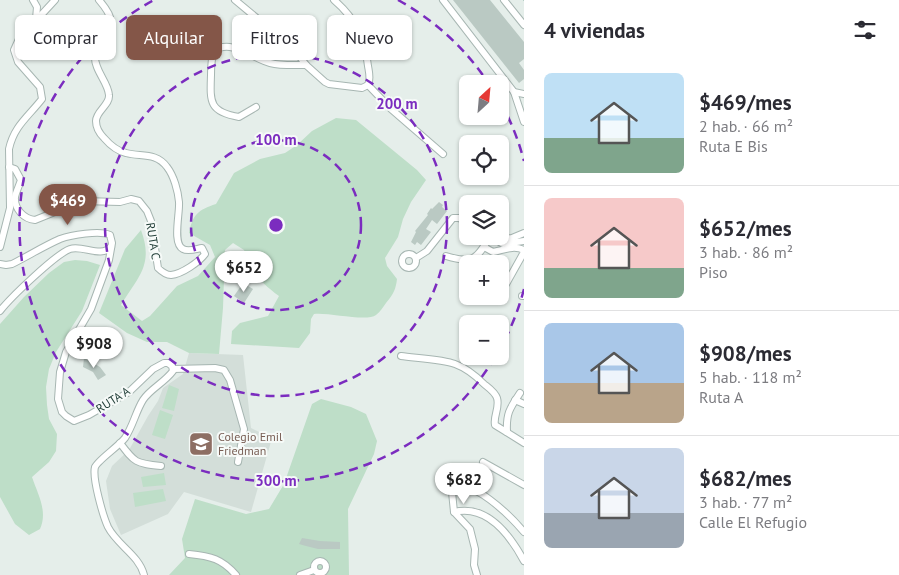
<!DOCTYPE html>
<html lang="es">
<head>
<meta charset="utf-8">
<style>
  :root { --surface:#fff; --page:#f2f2f3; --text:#2b2b33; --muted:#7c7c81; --line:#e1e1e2; --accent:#845648 }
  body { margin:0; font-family:"PT Sans",sans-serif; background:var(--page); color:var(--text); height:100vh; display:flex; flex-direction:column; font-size:19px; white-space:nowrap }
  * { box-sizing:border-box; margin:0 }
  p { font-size:16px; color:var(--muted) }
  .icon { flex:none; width:28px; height:28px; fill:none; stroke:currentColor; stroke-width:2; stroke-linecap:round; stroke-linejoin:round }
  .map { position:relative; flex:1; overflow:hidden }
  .drawer { display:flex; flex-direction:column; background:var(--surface); width:375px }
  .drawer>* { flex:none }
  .top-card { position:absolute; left:15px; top:15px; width:434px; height:45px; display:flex; gap:10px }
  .needle { width:32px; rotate:26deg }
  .tools { position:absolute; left:459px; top:75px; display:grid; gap:10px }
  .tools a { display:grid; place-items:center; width:50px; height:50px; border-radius:8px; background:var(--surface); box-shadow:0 1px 4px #0004; font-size:25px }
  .price { position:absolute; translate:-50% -42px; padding:0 11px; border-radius:18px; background:#fff; color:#222; font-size:16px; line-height:32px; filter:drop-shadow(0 1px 2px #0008) }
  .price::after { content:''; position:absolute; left:50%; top:30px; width:15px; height:11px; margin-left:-8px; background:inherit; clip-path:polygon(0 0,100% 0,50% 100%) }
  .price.on { background:var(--accent); color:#fff }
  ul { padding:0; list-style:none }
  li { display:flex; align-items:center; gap:15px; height:125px; padding:0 20px }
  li+li { border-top:1px solid var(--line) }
  li span { display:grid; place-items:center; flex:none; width:140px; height:100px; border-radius:8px; color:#555 }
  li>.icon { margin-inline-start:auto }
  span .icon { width:60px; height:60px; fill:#fffc; stroke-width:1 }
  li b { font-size:21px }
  h2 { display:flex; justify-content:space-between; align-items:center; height:60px; padding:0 20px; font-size:21px }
  .pill { padding:0 18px; border-radius:8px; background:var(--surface); box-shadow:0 1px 4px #0004; font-size:18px; line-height:45px }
  .pill.on { background:var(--accent); color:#fff }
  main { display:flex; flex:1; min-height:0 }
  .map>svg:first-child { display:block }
</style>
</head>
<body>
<main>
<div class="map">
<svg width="524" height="575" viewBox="0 0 524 575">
  <rect width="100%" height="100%" fill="#e5eeea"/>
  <!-- built -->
  <path fill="#d3ded9" d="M 189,353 L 243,355 L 251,428 L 272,438 L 251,512 L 184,492 L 168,514 L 121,535 L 110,509 L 106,481 L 112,466 L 129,450 L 148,416 L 158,401 L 163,388 L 183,374 Z"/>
  <!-- green -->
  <g fill="#bedec8">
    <path d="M 336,118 L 356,120 L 417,170 L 426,180 L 411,202 L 403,219 L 398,237 L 385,258 L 387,266 L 397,279 C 396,289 393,295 386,303 C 383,307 380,312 376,315 C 367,322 327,312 314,314 L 311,319 L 310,333 L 299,348 L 231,344 L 232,331 L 240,323 L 268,316 L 279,296 C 260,282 252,272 244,250 L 233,243 L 225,250 L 223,308 L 219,354 L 189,353 L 167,342 L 147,342 L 127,333 L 99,313 L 125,249 L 141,230 C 154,265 138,277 121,305 L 142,321 L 150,316 L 177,286 L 198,276 L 215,257 L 210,245 L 189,233 C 193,214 198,210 216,204 L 234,173 L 260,159 L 285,153 L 297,145 L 312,131 Z"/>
    <path d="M 75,260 L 87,261 L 100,265 L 82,311 L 56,352 L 49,369 L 46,387 L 47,405 L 49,419 L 57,434 L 56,451 L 49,462 L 32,477 C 38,495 48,511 40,529 L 29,535 L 15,524 L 0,497 L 0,324 L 24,297 L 49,273 L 64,262 Z"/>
    <path d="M 169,385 L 179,389 L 174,411 L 162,408 Z"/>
    <path d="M 321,399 L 351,407 L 366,414 L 377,441 L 374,454 L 348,509 L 349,575 L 169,575 L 185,558 L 182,539 L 195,499 L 246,514 L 269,509 L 284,484 L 312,404 Z"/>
    <path d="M 160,410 L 173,415 L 165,439 L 152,435 Z"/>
    <path d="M 164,473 L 166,485 L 143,487 L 141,477 Z"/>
    <path d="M 163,489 L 166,501 L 135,507 L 133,493 Z"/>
  </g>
  <!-- building -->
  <g fill="#bac9c3">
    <path d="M 453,0 L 490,0 L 524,42 L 524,59 L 519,63 L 524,70 L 524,79 L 519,83 Z"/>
    <path d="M 439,202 L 443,205 L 442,207 L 447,211 L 437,224 L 432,220 L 426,229 L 431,232 L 421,245 L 417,242 L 415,245 L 411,242 L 416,232 L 415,231 L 428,215 L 427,214 L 431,208 L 432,209 Z"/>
    <path d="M 243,283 L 253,289 L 244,303 L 234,296 Z"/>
    <path d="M 84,358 L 100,367 L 106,375 L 98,380 L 93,372 L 83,367 Z"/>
    <path d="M 302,538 L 320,541 L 340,542 L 340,549 L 318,549 L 306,546 L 299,544 Z"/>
  </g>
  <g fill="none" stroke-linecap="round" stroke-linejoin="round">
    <defs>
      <g id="minor">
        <path d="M 33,0 L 37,7 L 36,19"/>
        <path d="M 235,0 L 294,49 L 306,65 L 325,82 L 329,84 L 362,88 L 368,85"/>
        <path d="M 334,0 C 355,18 365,38 368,66 C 369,72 371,79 368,85"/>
        <path d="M 443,0 L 514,92 L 524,94"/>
        <path d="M 504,0 L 524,25"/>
        <path d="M 368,85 L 391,109 L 443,154"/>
        <path d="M 514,92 L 524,122"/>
        <path d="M 256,107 L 239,117 C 209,112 210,102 211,75 C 211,67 211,59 214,51 C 231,38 253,59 270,63 C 282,66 294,65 306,65"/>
        <path d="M 9,167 L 15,169 L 21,180 C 19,186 16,192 15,197 C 14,209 24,219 35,220 L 82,201 L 120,202 L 131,199 L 139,201 L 147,211 L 151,221 L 158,268 C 162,272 166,275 171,275 C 182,274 199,262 205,254 L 202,248 C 196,249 188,252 183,249 C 172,244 180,213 179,202 C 178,191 174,176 167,167 C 156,152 141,157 126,153 C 117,151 110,145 104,138 C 100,134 96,128 96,121 C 96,111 110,105 109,95 C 108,82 94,70 95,56 C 95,52 97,50 99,46 C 112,24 117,21 99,0"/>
        <path d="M 490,236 L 503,244 L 524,241"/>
        <path d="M 496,240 L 512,238 L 524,233"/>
        <path d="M 0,247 L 10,208 L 9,149 C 14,126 28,117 42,99 L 40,87 L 18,62 L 14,50 L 19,39 L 55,0"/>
        <path d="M 484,247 L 493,252 C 504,250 513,245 524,250 L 524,252 L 500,295"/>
        <circle cx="409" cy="261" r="7"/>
        <path d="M 446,256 C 472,264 477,260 490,236"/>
        <path d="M 416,258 L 427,251 L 453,218 L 459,218 L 468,223"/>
        <path d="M 0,264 L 6,265 L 12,264 C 28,256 44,246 60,239 C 71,235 100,230 110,235 L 112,243 L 109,260 L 91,309 L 66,352 L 60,372 L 58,399 L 62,412 L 66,416 L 74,421 L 89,415 L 129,392 L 153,369 L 164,363 L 168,363 L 172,366 L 173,371 C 164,383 150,389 143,400 C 136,411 133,426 125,438 C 119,446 98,460 95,467 C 92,478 103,516 108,527 C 117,545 139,555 144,575"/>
        <path d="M 522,296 L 524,296"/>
        <path d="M 0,311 C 11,297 56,254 70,249 C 83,245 101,258 111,247"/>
        <path d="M 401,356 C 415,358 443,359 455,364 C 466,368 476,376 484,384 C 489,388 495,392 497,398 C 500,408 493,416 495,425 L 524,443"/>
        <path d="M 173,369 L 215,368 L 224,370 L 230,380 L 244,429 L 238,462"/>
        <path d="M 515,400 L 524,404"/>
        <path d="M 507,432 C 506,413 510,408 520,393"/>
        <path d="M 120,443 C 135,463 135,463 161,466"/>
        <path d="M 483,462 L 524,485"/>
        <path d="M 454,512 C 487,504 510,535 524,561"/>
        <path d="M 189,554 C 211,556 222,559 236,575"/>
        <circle cx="320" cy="567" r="6"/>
        <path d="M 300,575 L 314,570"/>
        <path d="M 477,575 L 474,565 L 475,549 L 470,529 L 454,512 L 452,492 C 468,472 513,519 524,532"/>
      </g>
    </defs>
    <!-- minor casing -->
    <use href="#minor" stroke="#a7b6b2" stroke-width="8"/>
    <!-- path -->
    <path stroke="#86b1a5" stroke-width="1" stroke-dasharray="2.5 4" stroke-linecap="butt" d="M 524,0 L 524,1"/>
    <!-- minor -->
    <use href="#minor" stroke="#fff" stroke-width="6"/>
  </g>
  <!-- distance rings -->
  <g fill="none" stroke="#7b2cbf" stroke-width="2.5" stroke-dasharray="9 6">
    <circle cx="276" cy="225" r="85"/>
    <circle cx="276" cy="225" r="171"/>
    <path d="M524 289A256 256 0 0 1 501 347M495 357A256 256 0 1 1 154 0M398 0A256 256 0 0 1 489 84M501 103A256 256 0 0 1 524 161"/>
  </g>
  <!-- icons -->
  <defs>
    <symbol id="school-square" viewBox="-11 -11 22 22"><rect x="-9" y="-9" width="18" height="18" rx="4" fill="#8d6e63" stroke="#f6faf8"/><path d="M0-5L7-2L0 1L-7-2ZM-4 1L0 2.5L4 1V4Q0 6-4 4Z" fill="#fff"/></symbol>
  </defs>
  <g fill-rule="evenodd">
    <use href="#school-square" x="187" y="430" width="28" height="28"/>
  </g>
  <g text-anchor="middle" stroke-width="4" stroke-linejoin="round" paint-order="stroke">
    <!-- street labels -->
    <g font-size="12" fill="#24403a" stroke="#f6faf8">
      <text transform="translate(153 241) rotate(81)" y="4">RUTA C</text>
      <text transform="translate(113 400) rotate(-33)" y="4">RUTA A</text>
    </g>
    <!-- education labels -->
    <g font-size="12" fill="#785e54" stroke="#f6faf8" text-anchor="start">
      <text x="218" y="441">Colegio Emil<tspan x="218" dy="14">Friedman</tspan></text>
    </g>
  </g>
  <circle cx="276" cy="225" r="8" fill="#7b2cbf" stroke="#f6faf8" stroke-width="2.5"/>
  <g font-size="15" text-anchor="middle" font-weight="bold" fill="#7b2cbf" stroke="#f6faf8" stroke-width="4" stroke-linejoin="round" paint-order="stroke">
    <text x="397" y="109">200 m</text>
    <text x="276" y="145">100 m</text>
    <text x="276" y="486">300 m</text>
  </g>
</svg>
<div class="tools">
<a><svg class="needle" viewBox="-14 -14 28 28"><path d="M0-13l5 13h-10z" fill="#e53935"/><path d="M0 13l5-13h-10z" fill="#7c7c81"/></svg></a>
<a><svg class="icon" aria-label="locate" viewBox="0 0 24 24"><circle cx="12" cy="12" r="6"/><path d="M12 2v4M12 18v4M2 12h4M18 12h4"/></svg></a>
<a><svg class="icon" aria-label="layers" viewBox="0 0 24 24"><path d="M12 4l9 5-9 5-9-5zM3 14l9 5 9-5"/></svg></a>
<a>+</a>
<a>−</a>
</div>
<b class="price on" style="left:68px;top:226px">$469</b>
<b class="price" style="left:244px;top:293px">$652</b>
<b class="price" style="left:94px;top:369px">$908</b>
<b class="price" style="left:464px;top:505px">$682</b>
<div class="top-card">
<a class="pill">Comprar</a>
<a class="pill on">Alquilar</a>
<a class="pill">Filtros</a>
<a class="pill">Nuevo</a>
</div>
</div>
<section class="drawer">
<h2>4 viviendas<svg class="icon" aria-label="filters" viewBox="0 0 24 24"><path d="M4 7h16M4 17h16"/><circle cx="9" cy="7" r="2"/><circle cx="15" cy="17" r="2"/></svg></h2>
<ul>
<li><span style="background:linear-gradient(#bfe0f5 65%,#7fa58c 0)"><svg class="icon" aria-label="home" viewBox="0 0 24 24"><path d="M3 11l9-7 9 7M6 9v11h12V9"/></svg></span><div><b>$469/mes</b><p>2 hab. · 66 m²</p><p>Ruta E Bis</p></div></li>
<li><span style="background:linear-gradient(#f6c9c9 70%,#7fa58c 0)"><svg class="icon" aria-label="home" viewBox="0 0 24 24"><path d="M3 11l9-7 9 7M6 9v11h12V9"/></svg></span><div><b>$652/mes</b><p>3 hab. · 86 m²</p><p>Piso</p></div></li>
<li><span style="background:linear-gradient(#a9c7e8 60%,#b9a48a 0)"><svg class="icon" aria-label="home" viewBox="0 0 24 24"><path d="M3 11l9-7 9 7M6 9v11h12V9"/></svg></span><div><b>$908/mes</b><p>5 hab. · 118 m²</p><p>Ruta A</p></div></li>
<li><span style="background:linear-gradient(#c9d6e8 65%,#9aa5b1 0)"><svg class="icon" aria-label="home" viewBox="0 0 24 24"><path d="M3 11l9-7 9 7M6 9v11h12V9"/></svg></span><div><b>$682/mes</b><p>3 hab. · 77 m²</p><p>Calle El Refugio</p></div></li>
</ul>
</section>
</main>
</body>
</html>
